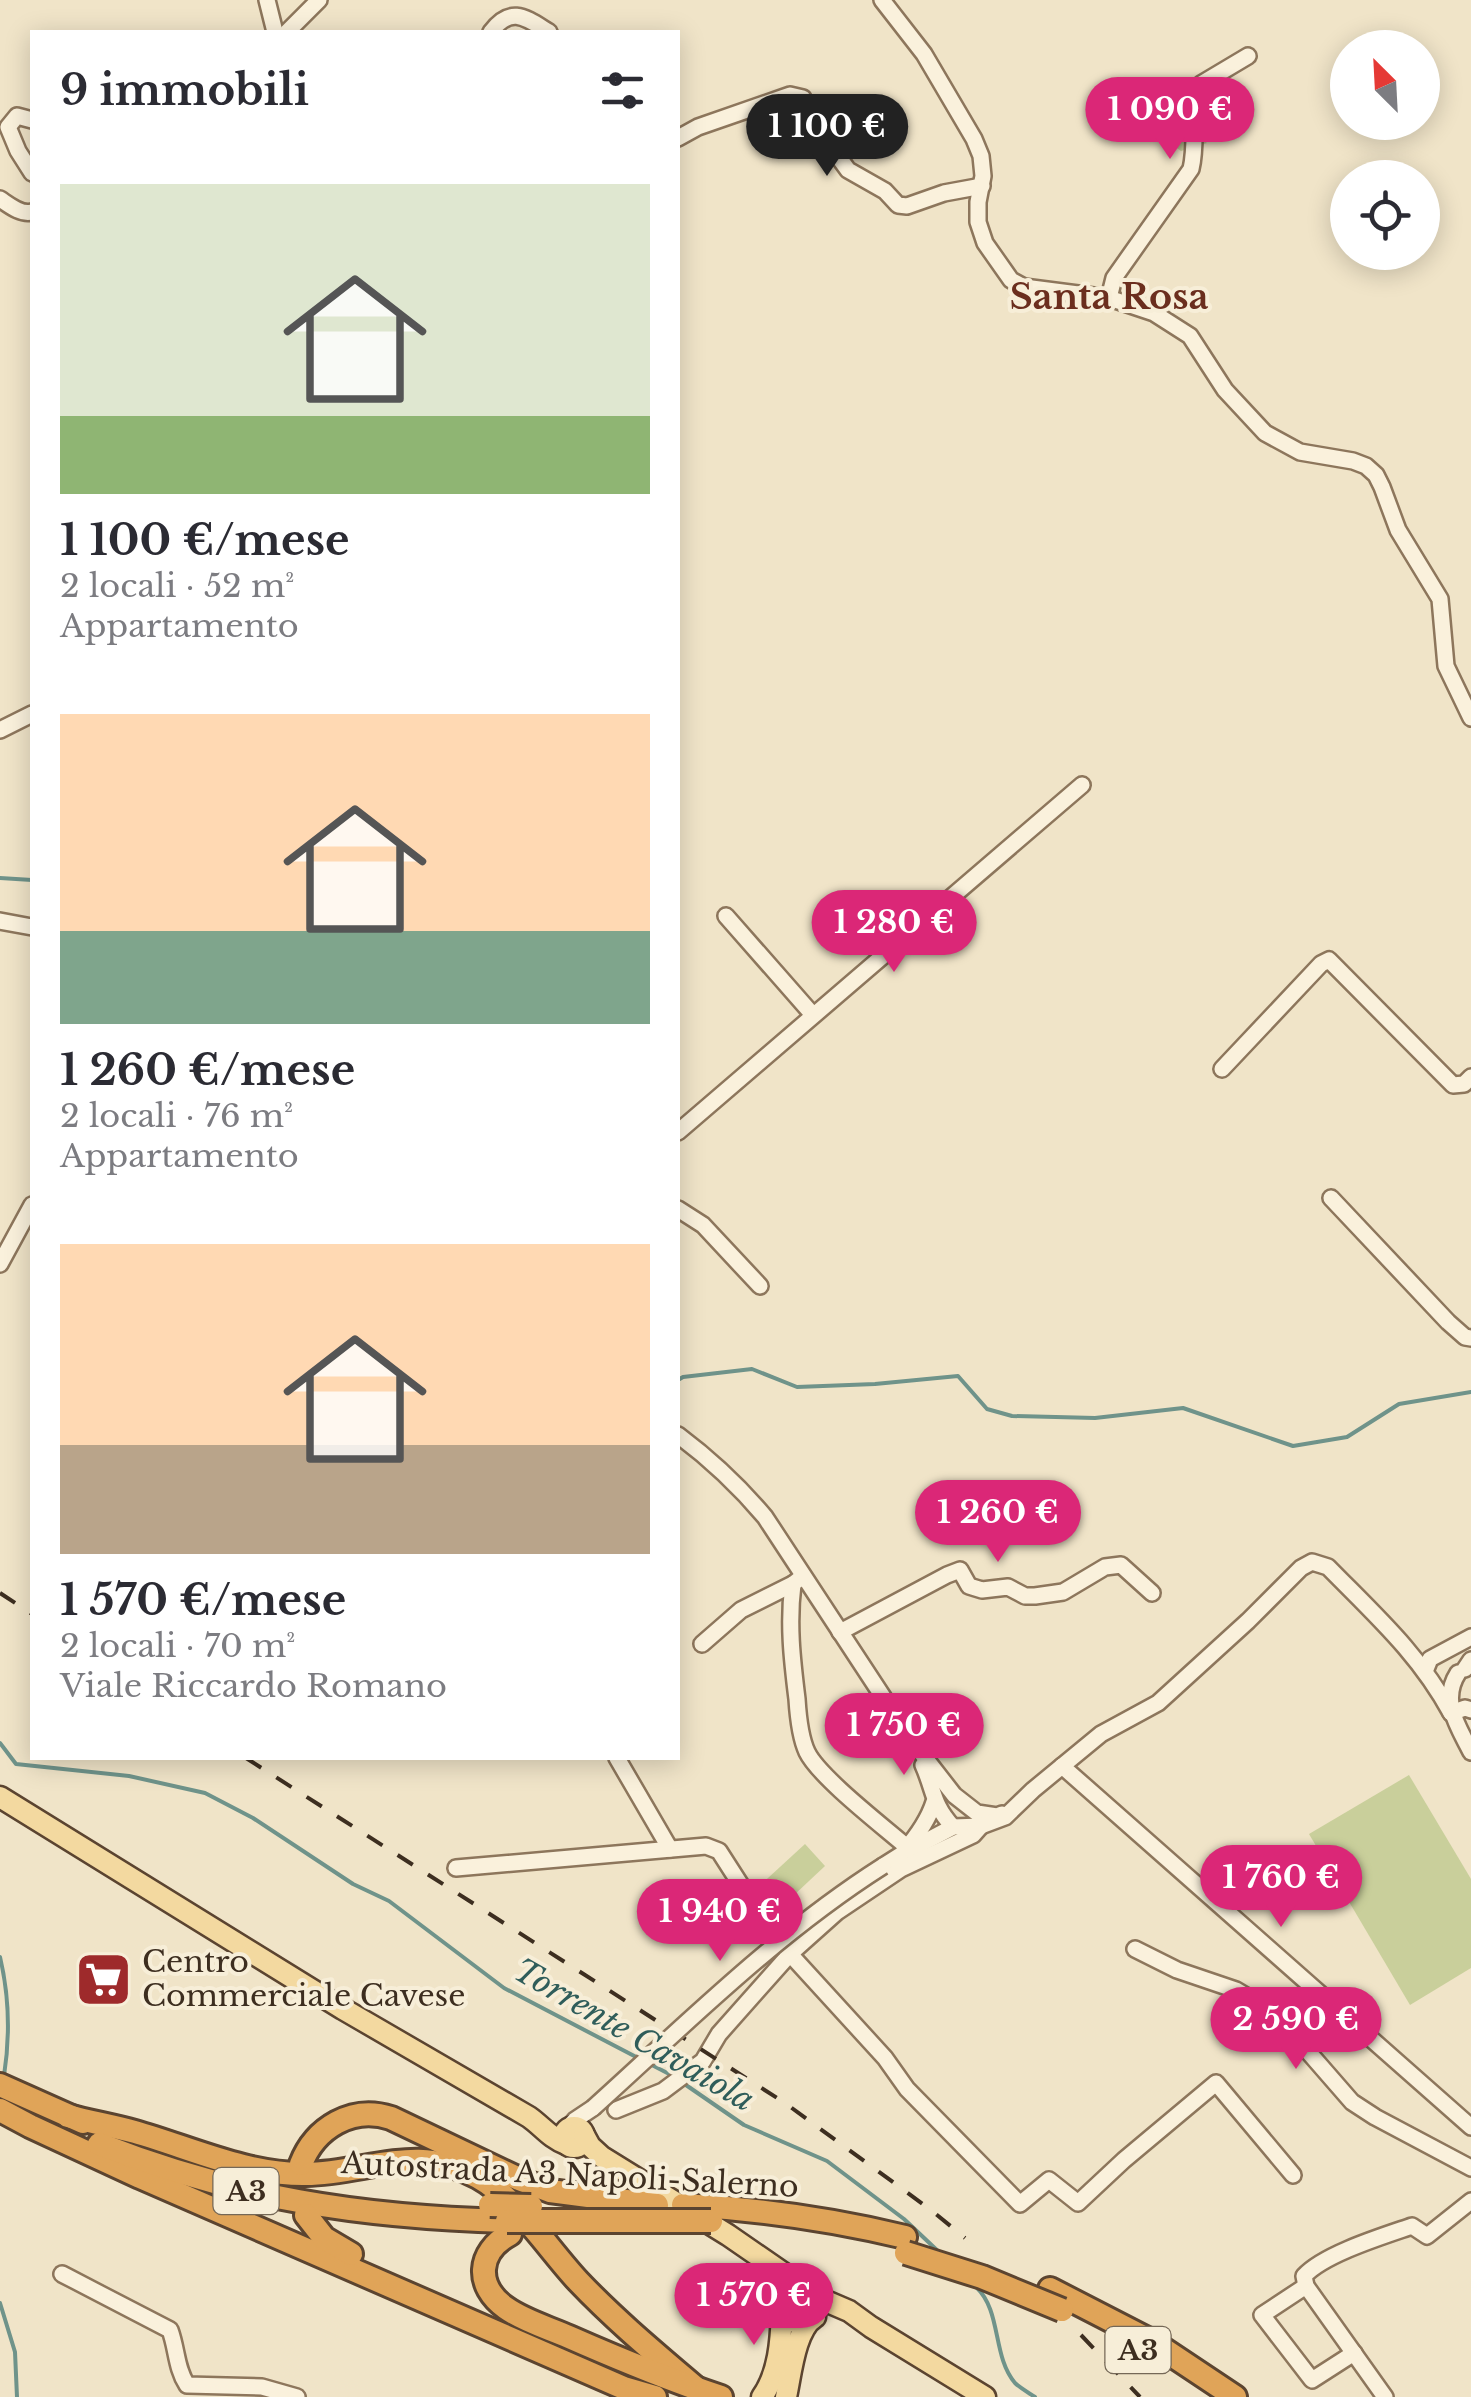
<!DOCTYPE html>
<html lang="it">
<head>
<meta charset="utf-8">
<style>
  :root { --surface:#fff; --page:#f7f7f7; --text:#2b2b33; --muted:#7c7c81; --accent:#db2777 }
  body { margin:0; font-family:"Libre Baskerville",serif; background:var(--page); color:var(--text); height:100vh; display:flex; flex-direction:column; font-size:38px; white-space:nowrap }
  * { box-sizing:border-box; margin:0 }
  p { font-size:32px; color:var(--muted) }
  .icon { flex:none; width:55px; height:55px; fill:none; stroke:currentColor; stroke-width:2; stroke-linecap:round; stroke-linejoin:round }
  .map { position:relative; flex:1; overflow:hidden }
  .details { position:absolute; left:30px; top:30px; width:650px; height:1730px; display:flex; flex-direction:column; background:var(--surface); border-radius:0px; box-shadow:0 5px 25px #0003 }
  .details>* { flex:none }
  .needle { width:65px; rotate:336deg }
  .fabs { position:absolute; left:1330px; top:30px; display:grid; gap:20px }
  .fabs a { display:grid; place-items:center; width:110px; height:110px; border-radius:50%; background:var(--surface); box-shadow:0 5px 25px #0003; font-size:50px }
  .price { position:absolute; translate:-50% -85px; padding:0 22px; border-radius:35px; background:var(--accent); color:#fff; font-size:32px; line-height:65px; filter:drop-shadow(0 2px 5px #0008) }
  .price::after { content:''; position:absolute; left:50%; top:60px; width:30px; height:22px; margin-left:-15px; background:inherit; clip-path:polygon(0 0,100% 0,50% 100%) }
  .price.on { background:#222; color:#fff }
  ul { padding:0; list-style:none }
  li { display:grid; align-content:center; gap:20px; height:530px; padding:0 30px }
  li span { display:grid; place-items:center; height:310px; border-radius:0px; color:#555 }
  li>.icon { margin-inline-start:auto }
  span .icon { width:180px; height:180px; fill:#fffc; stroke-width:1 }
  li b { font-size:42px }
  h2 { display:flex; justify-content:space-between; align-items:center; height:120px; padding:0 30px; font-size:42px }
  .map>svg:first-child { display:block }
</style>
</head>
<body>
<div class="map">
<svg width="1471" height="2397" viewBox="0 0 1471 2397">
  <rect width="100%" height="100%" fill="#f0e4c8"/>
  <!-- green -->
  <g fill="#c9cf9b">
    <path d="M 1156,99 L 1207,143 L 1181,151 L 1114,103 Z"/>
    <path d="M 1409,1775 L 1471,1879 L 1471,1968 L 1410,2005 L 1309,1834 Z"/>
    <path d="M 805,1844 L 825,1866 L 777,1911 L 756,1889 Z"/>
  </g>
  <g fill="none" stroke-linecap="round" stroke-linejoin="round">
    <!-- stream -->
    <g stroke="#6f938a" stroke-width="4">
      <path d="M 0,878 L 32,880"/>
      <path d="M 678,1380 L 683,1377 L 752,1369 L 797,1387 L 875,1384 L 958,1376 L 987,1409 L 1012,1416 L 1095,1418 L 1183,1408 L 1293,1446 L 1347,1437 L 1399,1404 L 1471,1392"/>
      <path d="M 0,1743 L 16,1764 L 129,1776 L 205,1793 L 253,1818 L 353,1884 L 389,1901 L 504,1988 L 640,2059"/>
      <path d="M 0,1957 C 9,1995 10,2037 4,2076"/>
      <path d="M 648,2063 L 675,2077"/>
      <path d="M 683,2083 L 744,2125 L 827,2161 L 904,2219 L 940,2253"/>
      <path d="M 976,2287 C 1002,2311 992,2356 1015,2383 C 1020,2388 1029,2393 1035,2397"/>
      <path d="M 0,2303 L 15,2352 L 17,2397"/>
    </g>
    <defs>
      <g id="minor">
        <path d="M 267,0 L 275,32"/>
        <path d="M 882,0 L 924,54 L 974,139 L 981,156 L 983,176 L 978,202 L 978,222 L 985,243 L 1011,280 L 1024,287 L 1109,298 L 1154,313 L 1190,336 L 1225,390 L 1265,433 L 1300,452 L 1353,461 L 1366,466 L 1376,475 L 1382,487 L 1398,530 L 1440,599 L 1446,666 L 1471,718"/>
        <path d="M 287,32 L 319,0"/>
        <path d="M 491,32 C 511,5 526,18 549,32"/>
        <path d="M 32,120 L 17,116 L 8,127 L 18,151 L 32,173"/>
        <path d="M 678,138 L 698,127 L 790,95 L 803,98 L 818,129 L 848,170 L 885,191 L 898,205 L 907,206 L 944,193 L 982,186"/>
        <path d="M 0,199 C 9,205 21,215 32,212"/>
        <path d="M 1109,298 L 1114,278 L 1191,169 C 1198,140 1189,112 1201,84 L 1248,56"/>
        <path d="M 0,730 L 32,714"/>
        <path d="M 726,916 L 813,1015"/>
        <path d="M 0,921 L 32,927"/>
        <path d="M 1222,1069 L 1321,964 L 1329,960 L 1453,1085 L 1464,1084 L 1471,1077"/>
        <path d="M 678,1132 L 1082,785"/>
        <path d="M 1331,1198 L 1448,1322 L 1465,1337 L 1471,1338"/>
        <path d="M 678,1209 L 703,1225 L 760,1286"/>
        <path d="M 0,1264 L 32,1205"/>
        <path d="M 678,1435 C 710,1459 739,1486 765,1517 L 912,1741 L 954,1795 L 977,1813 L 997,1816 L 1002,1814"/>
        <path d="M 803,1576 L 793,1584 C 788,1623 792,1659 797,1699 C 798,1715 800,1737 807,1752 C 819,1777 884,1827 907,1847"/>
        <path d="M 840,1632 L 947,1575 L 960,1570 L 969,1586 L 982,1590 L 1008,1587 L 1025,1596 L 1035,1596 L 1063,1592 L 1105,1567 L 1121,1565 L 1152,1593"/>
        <path d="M 702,1644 L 741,1610 L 793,1584"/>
        <path d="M 1426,1669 L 1430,1659 L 1471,1637"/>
        <path d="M 1465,1669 L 1471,1660"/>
        <path d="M 1458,1673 C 1440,1701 1458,1726 1471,1752"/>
        <path d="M 1451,1713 L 1465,1708 L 1471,1710"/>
        <path d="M 617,1758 L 670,1849"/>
        <path d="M 923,1765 C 935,1792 932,1804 953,1827"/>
        <path d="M 1062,1766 L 1471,2127"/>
        <path d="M 904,1851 C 917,1836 928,1821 934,1802"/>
        <path d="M 883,1866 L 902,1854 L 953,1827 L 981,1826 L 1005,1817 L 1033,1790 L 1101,1734 L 1158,1703 L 1248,1621 L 1301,1568 L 1312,1562 L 1328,1567 C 1375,1615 1419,1654 1451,1713"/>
        <path d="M 456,1868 L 706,1846 L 719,1851 L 771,1932 L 790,1954 L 885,2058 L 907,2089 L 1020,2204 L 1049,2180 L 1078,2203 L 1124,2160 L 1216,2083 L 1293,2175"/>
        <path d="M 1135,1949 L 1177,1970 L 1236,1990 L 1261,2005 L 1305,2048 L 1352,2102 L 1375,2117 L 1471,2168"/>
        <path d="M 616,2110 L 663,2091 L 703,2061 L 719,2034 L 790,1954 L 837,1912 L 901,1869 L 973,1835 L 981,1826"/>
        <path d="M 568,2128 L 575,2120 L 593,2108"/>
        <path d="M 62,2274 L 170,2330 C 177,2349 176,2368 187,2385 L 262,2387 L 297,2397"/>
        <path d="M 1306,2286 L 1262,2315 L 1312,2380 L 1354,2353"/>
        <path d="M 1385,2397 L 1306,2286 L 1304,2276 C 1324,2254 1383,2236 1412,2226 L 1427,2236 L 1471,2201"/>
      </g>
      <g id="major">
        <path d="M 0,1797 L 343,2009 L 529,2117 C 542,2126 550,2138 566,2144"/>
        <circle cx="574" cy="2137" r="10"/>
        <path d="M 584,2135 L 590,2146 L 602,2157 L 728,2235 L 812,2293 C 825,2315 806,2332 785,2317 L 781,2306 L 787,2292 L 803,2288"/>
        <path d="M 814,2296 L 849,2311 L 871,2327 L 985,2397"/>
        <path d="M 762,2397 C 779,2373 781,2341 782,2312"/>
        <path d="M 786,2397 C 791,2374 795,2329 815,2317"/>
      </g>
      <g id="highway">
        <path d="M 0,2085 L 83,2122"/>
        <path d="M 0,2110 L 30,2126 L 140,2177 L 624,2388 L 655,2397"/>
        <path d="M 68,2116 C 90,2122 113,2126 135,2132 C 191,2148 247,2175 306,2174 C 369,2173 415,2143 478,2177 C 515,2197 549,2250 578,2281 C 615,2320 656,2354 697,2389"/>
        <path d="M 99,2144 C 237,2198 360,2217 507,2221"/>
        <path d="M 301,2164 C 315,2128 352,2105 391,2118 L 519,2179 L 550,2191 L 657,2205"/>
        <path d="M 683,2205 C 759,2209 831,2219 905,2237"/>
        <path d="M 306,2215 L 324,2238 L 351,2254"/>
        <path d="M 510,2234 C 477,2252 475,2286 506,2308 C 524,2321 549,2328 569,2337 C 619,2359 670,2380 721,2397"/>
        <path d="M 1050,2289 L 1151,2341 L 1235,2397"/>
      </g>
    </defs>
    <!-- minor casing -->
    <use href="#minor" stroke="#8d765c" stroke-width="20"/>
    <!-- major casing -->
    <use href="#major" stroke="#5b4430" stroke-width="25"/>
    <!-- highway casing -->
    <use href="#highway" stroke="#5b4430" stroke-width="28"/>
    <!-- minor -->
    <use href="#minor" stroke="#faf1dc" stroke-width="15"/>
    <!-- major -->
    <use href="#major" stroke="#f3d9a0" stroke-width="20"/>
    <!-- highway -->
    <use href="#highway" stroke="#e0a458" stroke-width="22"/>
    <!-- rail -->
    <g stroke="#3d2e20" stroke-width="4" stroke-dasharray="18 18" stroke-linecap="butt">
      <path d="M 0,1593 L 32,1614"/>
      <path d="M 246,1758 L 785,2103 L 931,2210 L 965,2238"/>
      <path d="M 1081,2335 L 1140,2397"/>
    </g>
    <defs>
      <path id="minor-bridge" d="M 593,2108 C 686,2024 776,1934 883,1866"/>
      <g id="highway-bridge">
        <path d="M 490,2205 L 531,2206"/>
        <path d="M 507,2221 L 711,2221"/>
        <path d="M 906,2253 L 982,2277 L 1062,2310"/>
      </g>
    </defs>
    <!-- minor-bridge casing -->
    <use href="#minor-bridge" stroke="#8d765c" stroke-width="20" stroke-linecap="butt"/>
    <!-- highway-bridge casing -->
    <use href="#highway-bridge" stroke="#5b4430" stroke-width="28" stroke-linecap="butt"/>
    <!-- minor-bridge -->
    <use href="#minor-bridge" stroke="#faf1dc" stroke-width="15"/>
    <!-- highway-bridge -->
    <use href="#highway-bridge" stroke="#e0a458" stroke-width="22"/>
  </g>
  <!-- icons -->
  <defs>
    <symbol id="supermarket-square" viewBox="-11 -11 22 22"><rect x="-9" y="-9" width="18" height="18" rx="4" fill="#9e2a2b" stroke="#f7eed8"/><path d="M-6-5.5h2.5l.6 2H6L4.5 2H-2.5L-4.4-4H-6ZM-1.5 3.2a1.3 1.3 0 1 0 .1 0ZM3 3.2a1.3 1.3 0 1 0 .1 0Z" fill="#fff"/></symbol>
  </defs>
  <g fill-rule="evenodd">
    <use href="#supermarket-square" x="72" y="1948" width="63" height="63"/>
  </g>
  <g text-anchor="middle" stroke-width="8" stroke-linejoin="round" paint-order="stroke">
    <!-- shield labels -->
    <g fill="#f7eed8" stroke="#756857" stroke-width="2.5">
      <rect x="213.5" y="2168" width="65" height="46" rx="8"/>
      <rect x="1105.5" y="2327" width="65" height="46" rx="8"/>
    </g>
    <g font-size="28" font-weight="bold" fill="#3d2e20">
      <text x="246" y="2201">A3</text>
      <text x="1138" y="2360">A3</text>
    </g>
    <!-- poi labels -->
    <g font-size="30" fill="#3d2e20" stroke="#f7eed8" text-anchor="start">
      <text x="142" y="1972">Centro<tspan x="142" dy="34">Commerciale Cavese</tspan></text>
    </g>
    <!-- street labels -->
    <g font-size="30" fill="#3d2e20" stroke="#f7eed8">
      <text transform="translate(570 2175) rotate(3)" y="10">Autostrada A3 Napoli-Salerno</text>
    </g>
    <!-- water labels -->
    <g font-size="32" font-style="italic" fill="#2f5d5a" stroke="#f7eed8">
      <text transform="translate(634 2035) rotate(30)" y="11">Torrente Cavaiola</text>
    </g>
    <!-- quarter labels -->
    <g font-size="35" font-weight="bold" fill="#6b2e1e" stroke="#f7eed8">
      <text x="1109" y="309">Santa Rosa</text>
    </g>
  </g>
</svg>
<div class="fabs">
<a><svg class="needle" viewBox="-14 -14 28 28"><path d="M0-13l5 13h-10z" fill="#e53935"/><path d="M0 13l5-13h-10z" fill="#7c7c81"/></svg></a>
<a><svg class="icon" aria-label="locate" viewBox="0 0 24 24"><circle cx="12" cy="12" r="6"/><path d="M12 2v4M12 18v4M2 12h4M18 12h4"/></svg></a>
</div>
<b class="price" style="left:1170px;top:162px">1 090 €</b>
<b class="price on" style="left:827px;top:179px">1 100 €</b>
<b class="price" style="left:894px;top:975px">1 280 €</b>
<b class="price" style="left:998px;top:1565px">1 260 €</b>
<b class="price" style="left:904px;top:1778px">1 750 €</b>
<b class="price" style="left:1281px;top:1930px">1 760 €</b>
<b class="price" style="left:720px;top:1964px">1 940 €</b>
<b class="price" style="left:1296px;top:2072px">2 590 €</b>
<b class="price" style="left:754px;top:2348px">1 570 €</b>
<section class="details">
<h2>9 immobili<svg class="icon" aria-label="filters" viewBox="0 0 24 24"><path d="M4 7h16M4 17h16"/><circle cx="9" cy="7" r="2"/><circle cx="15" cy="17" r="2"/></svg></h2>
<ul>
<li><span style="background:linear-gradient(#dfe7d0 75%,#8fb573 0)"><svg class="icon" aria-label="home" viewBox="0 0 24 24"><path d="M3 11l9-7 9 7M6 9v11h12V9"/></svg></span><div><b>1 100 €/mese</b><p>2 locali · 52 m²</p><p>Appartamento</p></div></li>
<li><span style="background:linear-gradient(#ffd9b3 70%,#7fa58c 0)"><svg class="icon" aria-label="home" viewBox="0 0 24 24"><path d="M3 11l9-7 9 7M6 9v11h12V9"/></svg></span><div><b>1 260 €/mese</b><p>2 locali · 76 m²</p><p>Appartamento</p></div></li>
<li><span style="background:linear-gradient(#ffd9b3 65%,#b9a48a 0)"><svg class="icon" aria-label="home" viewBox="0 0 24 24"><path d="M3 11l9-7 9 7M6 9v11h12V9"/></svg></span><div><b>1 570 €/mese</b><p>2 locali · 70 m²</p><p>Viale Riccardo Romano</p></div></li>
</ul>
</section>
</div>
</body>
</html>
